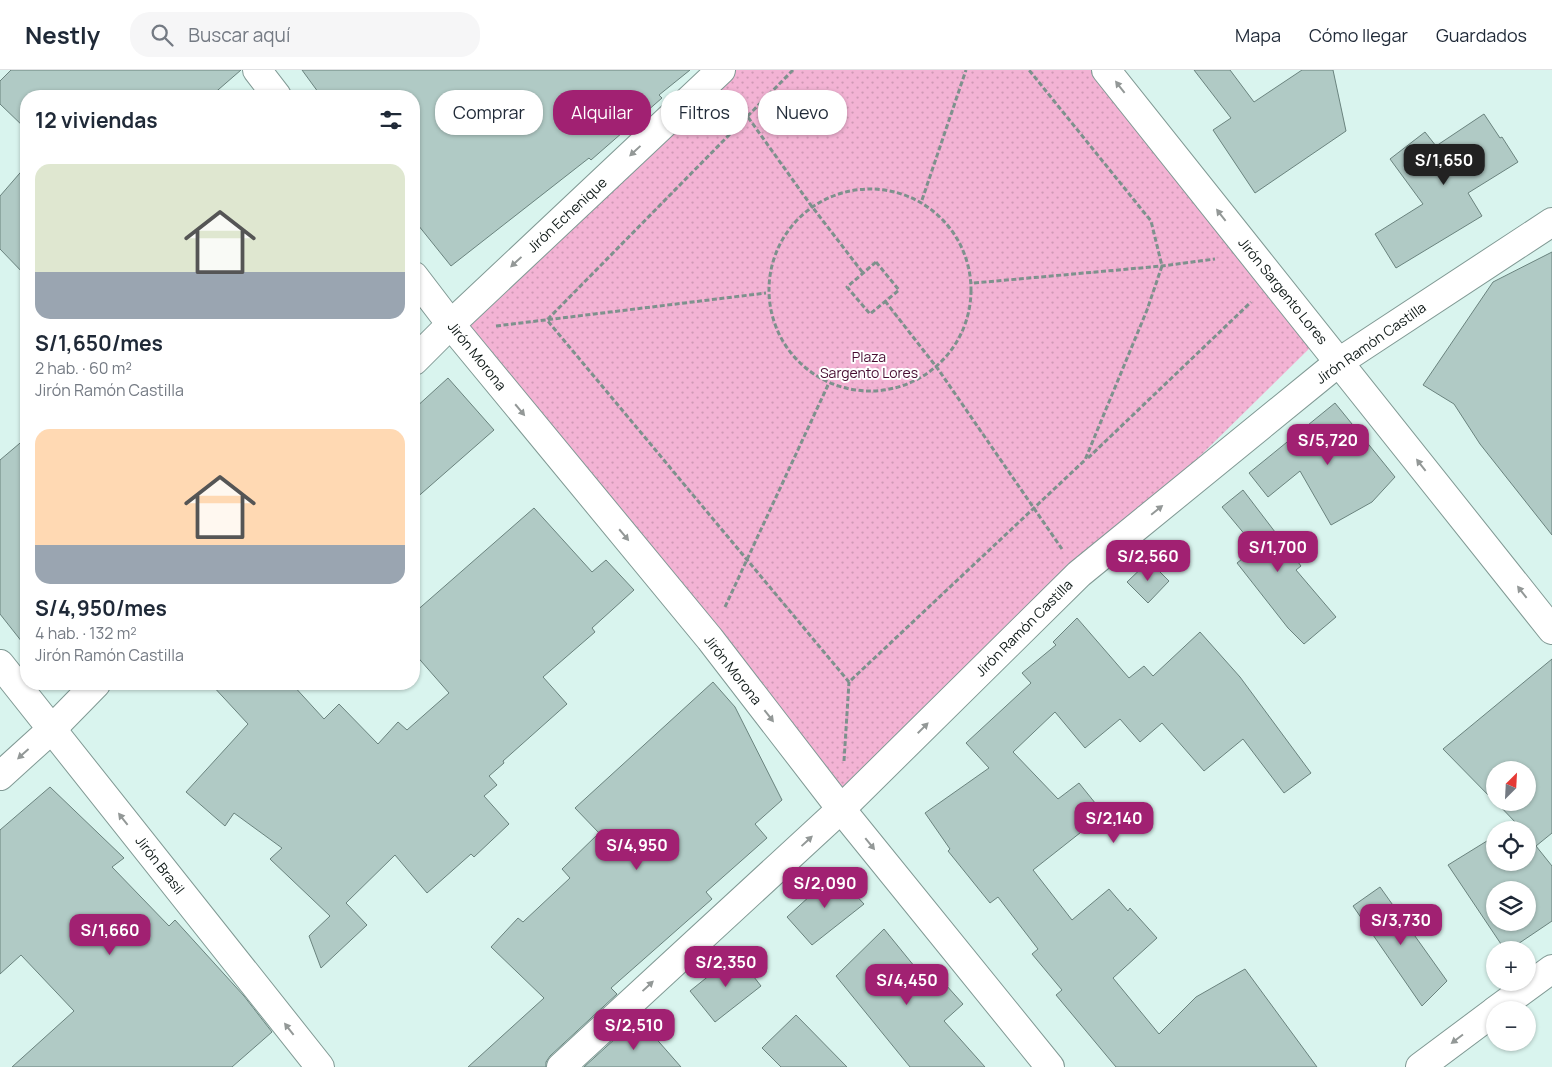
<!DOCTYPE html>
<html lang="es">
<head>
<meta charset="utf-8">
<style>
  :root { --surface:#fff; --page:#f6f6f7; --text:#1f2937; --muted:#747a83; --line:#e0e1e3; --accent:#a12172 }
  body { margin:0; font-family:Manrope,sans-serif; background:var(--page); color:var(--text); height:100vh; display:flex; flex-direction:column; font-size:19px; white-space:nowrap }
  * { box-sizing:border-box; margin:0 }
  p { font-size:16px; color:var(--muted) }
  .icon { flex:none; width:28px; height:28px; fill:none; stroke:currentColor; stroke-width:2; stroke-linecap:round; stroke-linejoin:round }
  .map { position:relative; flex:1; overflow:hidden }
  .side { position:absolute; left:20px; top:20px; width:400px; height:600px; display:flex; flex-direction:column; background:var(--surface); border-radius:20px; box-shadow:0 1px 4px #0004 }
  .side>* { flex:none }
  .banner { position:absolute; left:435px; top:20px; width:475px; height:45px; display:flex; gap:10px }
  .needle { width:32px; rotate:24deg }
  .tools { position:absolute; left:1486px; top:691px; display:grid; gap:10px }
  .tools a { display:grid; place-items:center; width:50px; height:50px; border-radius:50%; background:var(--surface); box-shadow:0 1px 4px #0004; font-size:25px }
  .price { position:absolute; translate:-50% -42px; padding:0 11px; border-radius:10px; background:var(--accent); color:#fff; font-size:16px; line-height:32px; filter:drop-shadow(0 1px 2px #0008) }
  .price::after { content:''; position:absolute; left:50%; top:30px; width:15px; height:11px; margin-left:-8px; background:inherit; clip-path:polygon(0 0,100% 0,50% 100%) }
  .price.current { background:#222; color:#fff }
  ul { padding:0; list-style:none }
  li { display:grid; align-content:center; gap:10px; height:265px; padding:0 15px }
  li span { display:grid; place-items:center; height:155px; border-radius:15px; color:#555 }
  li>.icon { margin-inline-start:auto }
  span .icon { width:90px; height:90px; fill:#fffc; stroke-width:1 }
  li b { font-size:21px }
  h2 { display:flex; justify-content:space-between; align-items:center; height:60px; padding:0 15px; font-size:21px }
  .pill { padding:0 18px; border-radius:20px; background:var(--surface); box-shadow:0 1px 4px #0004; font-size:18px; line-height:45px }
  .pill.current { background:var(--accent); color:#fff }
  header { display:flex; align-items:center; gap:30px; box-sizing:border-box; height:70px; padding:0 25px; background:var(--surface); border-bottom:1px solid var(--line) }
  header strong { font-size:24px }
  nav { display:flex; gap:28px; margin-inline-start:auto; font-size:18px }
  .search { width:350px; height:45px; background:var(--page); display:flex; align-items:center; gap:12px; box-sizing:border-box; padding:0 18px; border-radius:20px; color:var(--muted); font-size:19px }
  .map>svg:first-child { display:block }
</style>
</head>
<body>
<header>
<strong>Nestly</strong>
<div class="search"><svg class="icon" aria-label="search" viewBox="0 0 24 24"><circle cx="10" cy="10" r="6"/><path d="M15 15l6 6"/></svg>Buscar aquí</div>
<nav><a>Mapa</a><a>Cómo llegar</a><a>Guardados</a></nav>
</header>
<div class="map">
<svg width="1552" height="997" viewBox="0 0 1552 997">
  <defs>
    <pattern id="park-dots" width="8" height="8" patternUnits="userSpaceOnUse" patternTransform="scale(1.25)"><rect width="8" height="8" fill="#f3b3d4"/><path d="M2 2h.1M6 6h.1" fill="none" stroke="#cf99b5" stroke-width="1.8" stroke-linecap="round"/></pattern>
  </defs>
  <rect width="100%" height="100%" fill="#d9f4ee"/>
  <!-- park -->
  <path fill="url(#park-dots)" d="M 721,0 L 1106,0 L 1320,268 L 841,739 L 456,261 Z"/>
  <!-- building -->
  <g fill="#b0cac5" stroke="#6a837e" fill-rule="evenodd">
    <path d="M 11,0 L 241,0 L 211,26 L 26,26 L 26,59 L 0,34 L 0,11 Z"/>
    <path d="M 302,0 L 690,0 L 659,25 L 662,28 L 591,90 L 589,88 L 451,196 L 414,150 L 414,26 L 321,26 Z"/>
    <path d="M 1194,0 L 1230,0 L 1254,32 L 1302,0 L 1333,0 L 1346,61 L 1255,123 L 1213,60 L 1231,48 Z"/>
    <path d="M 1484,44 L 1500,68 L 1502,67 L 1518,92 L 1468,123 L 1482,146 L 1396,198 L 1375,164 L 1423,134 L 1390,89 L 1425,62 L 1436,76 Z"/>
    <path d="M 26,96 L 26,206 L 0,179 L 0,126 Z"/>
    <path d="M 1552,182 L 1552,465 L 1480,374 L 1454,334 L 1423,315 L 1493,212 Z"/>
    <path d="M 448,308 L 494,360 L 414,430 L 414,339 Z"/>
    <path d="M 1335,333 L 1395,407 L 1372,432 L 1331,455 L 1300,401 L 1268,427 L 1249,403 Z"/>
    <path d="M 26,368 L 26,577 L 0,544 L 0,390 Z"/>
    <path d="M 1243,420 L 1301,496 L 1296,500 L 1336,547 L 1304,574 L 1288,558 L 1237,493 L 1256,478 L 1222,437 Z"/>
    <path d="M 534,438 L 592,502 L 606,490 L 634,520 L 592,558 L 595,562 L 543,607 L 567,634 L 503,691 L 504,693 L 489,706 L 497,715 L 484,726 L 509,754 L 474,787 L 471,784 L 427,823 L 395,785 L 346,833 L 367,855 L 321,898 L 309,866 L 330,846 L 270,789 L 282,778 L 234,743 L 225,756 L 186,722 L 248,654 L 211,614 L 292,614 L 324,649 L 339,634 L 378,674 L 398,652 L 407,660 L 449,623 L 414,583 L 414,543 Z"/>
    <path d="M 1149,491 L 1169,511 L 1148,533 L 1127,512 Z"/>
    <path d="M 1077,548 L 1129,608 L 1144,596 L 1153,606 L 1200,562 L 1240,607 L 1311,703 L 1284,723 L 1243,669 L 1204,701 L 1162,653 L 1140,672 L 1120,649 L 1085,678 L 1055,642 L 1013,682 L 1058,729 L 1079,713 L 1104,744 L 1033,800 L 1072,850 L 1109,819 L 1128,841 L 1130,838 L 1157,868 L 1113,908 L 1159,964 L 1196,927 L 1245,899 L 1317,997 L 1116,997 L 1056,925 L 1062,920 L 1032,884 L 1038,879 L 998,827 L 990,833 L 948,781 L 950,779 L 925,743 L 989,698 L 966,673 L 1031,613 L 1022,603 L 1056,575 L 1053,572 Z"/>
    <path d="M 1552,589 L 1552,763 L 1536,776 L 1552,796 L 1552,851 L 1509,880 L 1505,880 L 1448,795 L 1495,766 L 1495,792 L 1528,792 L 1528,760 L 1505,760 L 1516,753 L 1496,732 L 1528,732 L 1528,700 L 1495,700 L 1495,732 L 1443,679 ZM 1495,820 L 1528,820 L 1528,852 L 1495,852 Z"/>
    <path d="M 713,612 L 735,637 L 782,730 L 755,754 L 767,768 L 706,822 L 712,829 L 611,918 L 617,924 L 550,986 L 546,992 L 546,997 L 468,997 L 544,928 L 491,877 L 518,848 L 523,852 L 570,808 L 562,799 L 599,763 L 575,738 Z"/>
    <path d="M 50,717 L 124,788 L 112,797 L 169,856 L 175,850 L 244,926 L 272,962 L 232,997 L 12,997 L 74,941 L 21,885 L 0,904 L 0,760 Z"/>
    <path d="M 835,803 L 864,834 L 812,875 L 787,847 Z"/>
    <path d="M 1380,817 L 1447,911 L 1422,936 L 1353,836 Z"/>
    <path d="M 884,859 L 928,913 L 937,905 L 963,934 L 944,951 L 985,997 L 910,997 L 836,906 Z"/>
    <path d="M 736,884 L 761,916 L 715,952 L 690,921 Z"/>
    <path d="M 796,945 L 847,997 L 781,997 L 762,978 Z"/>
    <path d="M 638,948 L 681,997 L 584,997 Z"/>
  </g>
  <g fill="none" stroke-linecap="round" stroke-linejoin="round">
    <defs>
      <g id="minor">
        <path d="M 257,0 L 277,26"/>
        <path d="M 1106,0 L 1552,560"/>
        <path d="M 414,206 L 456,261 L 710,569 L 841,739 L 1050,997"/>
        <path d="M 414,291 L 451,254 L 721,0"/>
        <path d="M 0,594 L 320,997"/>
        <path d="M 0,706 L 52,659 L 96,614"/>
        <path d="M 1496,940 L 1552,899"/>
        <path d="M 561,997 L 841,739 L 1079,504 L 1339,292 L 1552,152"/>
        <path d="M 1420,997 L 1495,941"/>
      </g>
    </defs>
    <!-- minor casing -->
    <use href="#minor" stroke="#809994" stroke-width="30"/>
    <!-- path -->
    <g stroke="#7e918d" stroke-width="3" stroke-dasharray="5 2.5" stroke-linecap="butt">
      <path d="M 793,0 L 547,250 L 849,612 L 1085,390 L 1147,240 L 1162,196 L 1151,151 L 1029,0"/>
      <path d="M 735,29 L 810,134 L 863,203"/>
      <circle cx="870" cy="220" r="101"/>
      <path d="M 922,130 L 966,0"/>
      <path d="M 876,192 L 899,220 L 870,244 L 847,217 Z"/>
      <path d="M 974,213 L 1162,196 L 1215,189"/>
      <path d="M 885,231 L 938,299 L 1062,479"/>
      <path d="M 496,256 L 766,223"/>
      <path d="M 1088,388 L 1251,232"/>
      <path d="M 725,537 L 828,315"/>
      <path d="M 844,691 L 849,612"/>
    </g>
    <!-- minor -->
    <use href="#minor" stroke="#fff" stroke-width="28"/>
  </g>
  <!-- one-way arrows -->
  <defs><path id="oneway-solid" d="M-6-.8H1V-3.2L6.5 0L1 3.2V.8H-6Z" transform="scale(1.25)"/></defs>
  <g fill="#939897">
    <use href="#oneway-solid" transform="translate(1120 17) rotate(-128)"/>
    <use href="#oneway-solid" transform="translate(635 81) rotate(137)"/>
    <use href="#oneway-solid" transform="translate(1221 145) rotate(-128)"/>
    <use href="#oneway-solid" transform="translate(516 192) rotate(137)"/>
    <use href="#oneway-solid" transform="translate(520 340) rotate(50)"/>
    <use href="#oneway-solid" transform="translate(1421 395) rotate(-128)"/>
    <use href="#oneway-solid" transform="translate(1157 440) rotate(-39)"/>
    <use href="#oneway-solid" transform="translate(624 465) rotate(50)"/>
    <use href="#oneway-solid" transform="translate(1522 522) rotate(-128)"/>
    <use href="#oneway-solid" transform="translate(769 646) rotate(52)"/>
    <use href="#oneway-solid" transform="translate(923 658) rotate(-45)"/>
    <use href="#oneway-solid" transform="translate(23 684) rotate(138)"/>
    <use href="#oneway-solid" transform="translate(123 749) rotate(-128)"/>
    <use href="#oneway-solid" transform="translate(807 771) rotate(-43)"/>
    <use href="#oneway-solid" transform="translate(870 774) rotate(51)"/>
    <use href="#oneway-solid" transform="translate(648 916) rotate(-43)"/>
    <use href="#oneway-solid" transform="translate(289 959) rotate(-128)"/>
    <use href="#oneway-solid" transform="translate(1457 969) rotate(143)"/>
  </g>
  <g text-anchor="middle" stroke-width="4" stroke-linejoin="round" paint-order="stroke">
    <!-- street labels -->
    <g font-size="14" fill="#0f1917" stroke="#fff">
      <text transform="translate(567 145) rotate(-43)" y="5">Jirón Echenique</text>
      <text transform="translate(1283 221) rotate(51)" y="5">Jirón Sargento Lores</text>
      <text transform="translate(1371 273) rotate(-35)" y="5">Jirón Ramón Castilla</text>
      <text transform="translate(477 286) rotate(51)" y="5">Jirón Morona</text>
      <text transform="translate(1024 558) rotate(-45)" y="5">Jirón Ramón Castilla</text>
      <text transform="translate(733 600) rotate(52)" y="5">Jirón Morona</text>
      <text transform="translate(160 795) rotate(52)" y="5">Jirón Brasil</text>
    </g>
    <!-- park labels -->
    <g font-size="14" fill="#480e32" stroke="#fff">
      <text x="869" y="292">Plaza<tspan x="869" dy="16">Sargento Lores</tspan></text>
    </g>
  </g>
</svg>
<div class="tools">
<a><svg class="needle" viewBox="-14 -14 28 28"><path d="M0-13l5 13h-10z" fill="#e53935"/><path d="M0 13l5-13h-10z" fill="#747a83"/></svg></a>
<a><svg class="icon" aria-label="locate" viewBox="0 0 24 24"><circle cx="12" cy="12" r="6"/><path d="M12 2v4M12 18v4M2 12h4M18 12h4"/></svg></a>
<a><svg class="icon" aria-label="layers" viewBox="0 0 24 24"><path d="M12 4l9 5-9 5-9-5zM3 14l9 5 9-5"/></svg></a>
<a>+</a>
<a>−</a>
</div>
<b class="price current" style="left:1444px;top:116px">S/1,650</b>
<b class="price" style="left:1328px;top:396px">S/5,720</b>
<b class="price" style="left:1278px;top:503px">S/1,700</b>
<b class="price" style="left:1148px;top:512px">S/2,560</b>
<b class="price" style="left:1114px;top:774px">S/2,140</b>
<b class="price" style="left:637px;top:801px">S/4,950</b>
<b class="price" style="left:825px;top:839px">S/2,090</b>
<b class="price" style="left:1401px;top:876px">S/3,730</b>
<b class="price" style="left:110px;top:886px">S/1,660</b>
<b class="price" style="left:726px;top:918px">S/2,350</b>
<b class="price" style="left:907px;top:936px">S/4,450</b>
<b class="price" style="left:634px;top:981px">S/2,510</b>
<div class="banner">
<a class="pill">Comprar</a>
<a class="pill current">Alquilar</a>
<a class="pill">Filtros</a>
<a class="pill">Nuevo</a>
</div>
<section class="side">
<h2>12 viviendas<svg class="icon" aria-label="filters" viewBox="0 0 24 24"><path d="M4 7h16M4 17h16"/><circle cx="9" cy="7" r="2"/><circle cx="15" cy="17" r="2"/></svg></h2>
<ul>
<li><span style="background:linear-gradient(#dfe7d0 70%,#9aa5b1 0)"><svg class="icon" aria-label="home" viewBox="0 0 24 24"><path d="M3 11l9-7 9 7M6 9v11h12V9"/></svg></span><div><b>S/1,650/mes</b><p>2 hab. · 60 m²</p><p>Jirón Ramón Castilla</p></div></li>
<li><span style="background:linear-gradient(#ffd9b3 75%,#9aa5b1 0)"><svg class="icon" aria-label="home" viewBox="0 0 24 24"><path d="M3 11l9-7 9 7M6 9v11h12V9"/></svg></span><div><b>S/4,950/mes</b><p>4 hab. · 132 m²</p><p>Jirón Ramón Castilla</p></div></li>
</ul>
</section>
</div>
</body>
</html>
